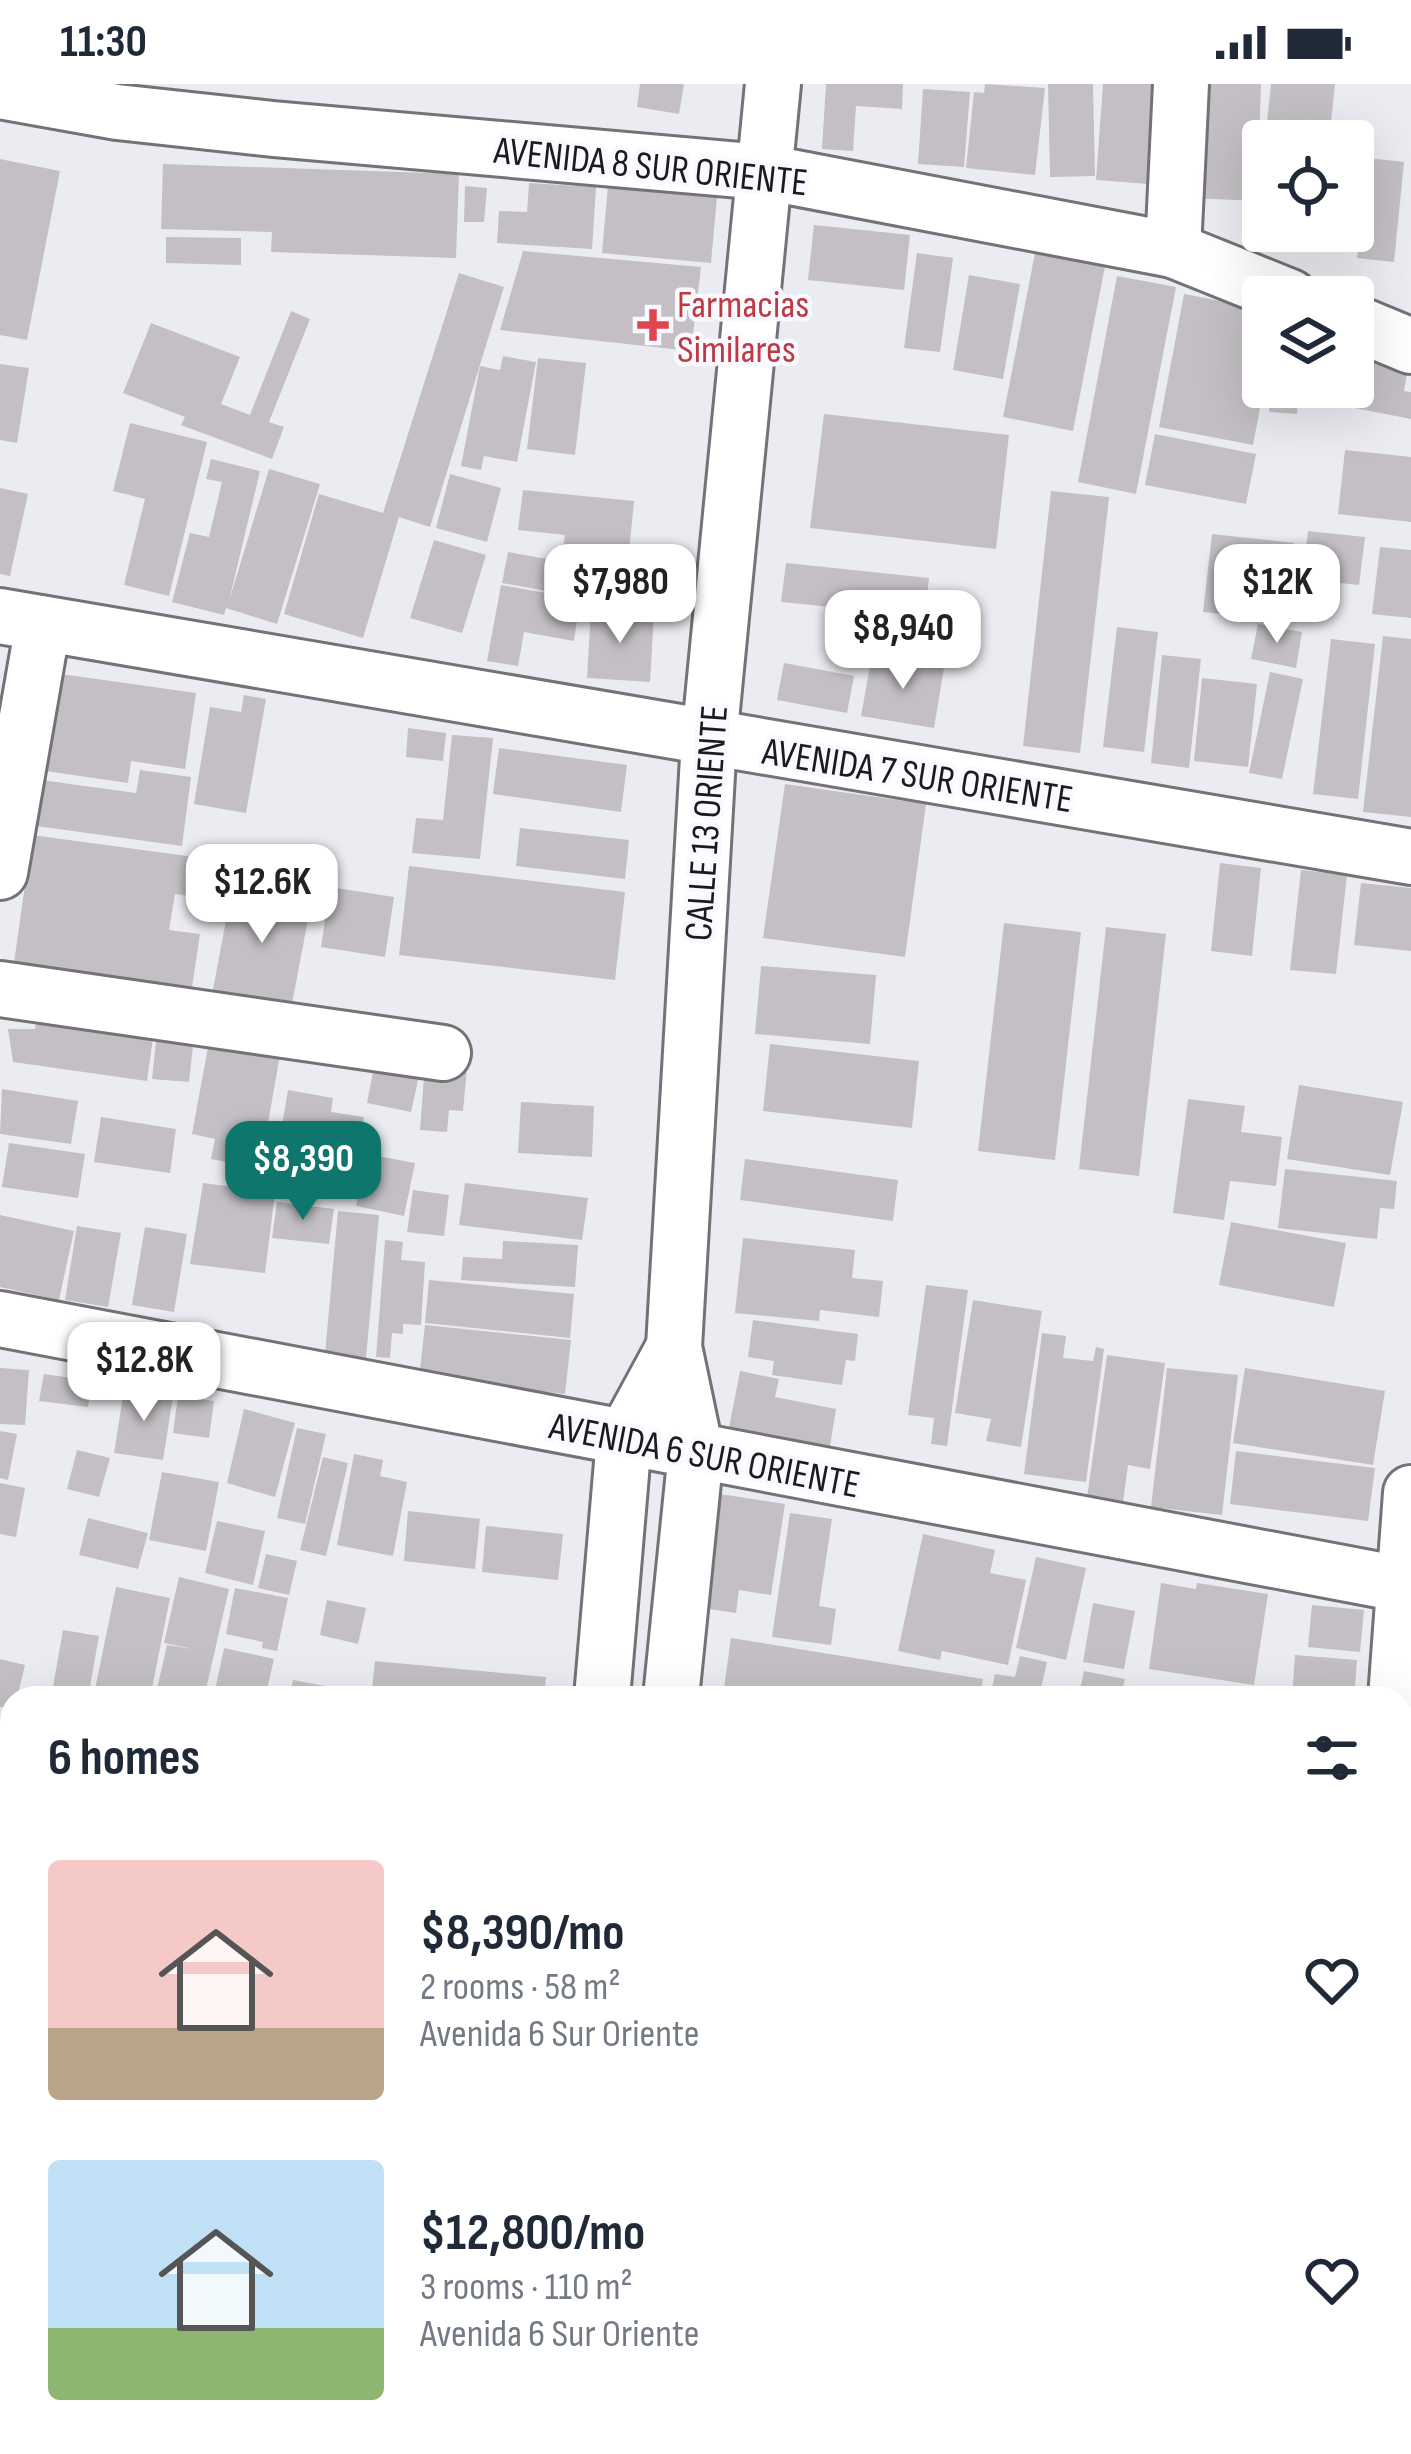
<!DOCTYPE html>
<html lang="en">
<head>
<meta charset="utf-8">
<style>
  :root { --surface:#fff; --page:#f6f6f7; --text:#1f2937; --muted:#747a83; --accent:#0f766e }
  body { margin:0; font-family:"Sofia Sans Condensed",sans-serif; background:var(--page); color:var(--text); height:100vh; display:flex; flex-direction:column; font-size:45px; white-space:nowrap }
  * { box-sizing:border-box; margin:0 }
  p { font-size:39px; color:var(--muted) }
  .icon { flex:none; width:66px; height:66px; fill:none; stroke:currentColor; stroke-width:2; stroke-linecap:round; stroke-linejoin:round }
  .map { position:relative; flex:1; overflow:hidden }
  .panel { position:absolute; left:0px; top:1602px; width:1413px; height:768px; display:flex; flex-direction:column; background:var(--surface); border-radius:36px 36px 0 0; box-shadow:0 12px 48px #0002 }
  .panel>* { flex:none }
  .tools { position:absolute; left:1242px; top:36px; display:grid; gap:24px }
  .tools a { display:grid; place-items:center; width:132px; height:132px; border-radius:12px; background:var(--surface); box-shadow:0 12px 48px #0002; font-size:60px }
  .price { position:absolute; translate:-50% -102px; padding:0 27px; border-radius:24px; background:#fff; color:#222; font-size:39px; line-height:78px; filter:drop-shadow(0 3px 6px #0008) }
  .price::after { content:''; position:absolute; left:50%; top:72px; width:36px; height:27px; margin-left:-18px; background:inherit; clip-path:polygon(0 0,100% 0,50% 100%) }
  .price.on { background:var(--accent); color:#fff }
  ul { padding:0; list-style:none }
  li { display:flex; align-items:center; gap:36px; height:300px; padding:0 48px }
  li span { display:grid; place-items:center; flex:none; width:336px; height:240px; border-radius:12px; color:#555 }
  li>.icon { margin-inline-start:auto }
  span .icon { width:144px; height:144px; fill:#fffc; stroke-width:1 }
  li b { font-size:51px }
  h2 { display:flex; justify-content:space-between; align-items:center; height:144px; padding:0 48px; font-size:51px }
  .status { display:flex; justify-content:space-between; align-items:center; height:84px; padding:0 60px; background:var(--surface); direction:ltr }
  .status svg { height:33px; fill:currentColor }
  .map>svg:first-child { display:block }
</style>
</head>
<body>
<div class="status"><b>11:30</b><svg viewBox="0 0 49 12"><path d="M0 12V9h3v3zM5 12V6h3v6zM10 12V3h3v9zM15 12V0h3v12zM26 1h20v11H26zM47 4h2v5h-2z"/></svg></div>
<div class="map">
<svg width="1411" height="2370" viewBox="0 0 1411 2370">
  <rect width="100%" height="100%" fill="#ebecf2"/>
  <!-- building -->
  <g fill="#c3bfc4">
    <path d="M 640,0 L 684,0 L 679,30 L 637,23 Z"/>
    <path d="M 826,0 L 903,0 L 902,25 L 856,22 L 853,67 L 822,65 Z"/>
    <path d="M 985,0 L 1045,4 L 1035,91 L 966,84 L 974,8 L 984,9 Z"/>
    <path d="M 1048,0 L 1093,0 L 1095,92 L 1050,93 Z"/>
    <path d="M 1103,0 L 1156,0 L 1149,100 L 1096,96 Z"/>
    <path d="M 1195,0 L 1261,0 L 1257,117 L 1191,114 Z"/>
    <path d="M 1271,0 L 1335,0 L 1329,57 L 1265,57 Z"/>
    <path d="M 923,5 L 970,8 L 964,83 L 918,80 Z"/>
    <path d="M 1368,74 L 1404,78 L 1394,178 L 1357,174 Z"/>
    <path d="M 0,75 L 60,87 L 27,256 L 0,251 Z"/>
    <path d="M 163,80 L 459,90 L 456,174 L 271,168 L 272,148 L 161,145 Z"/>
    <path d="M 529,99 L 596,103 L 592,165 L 497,159 L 499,127 L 527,128 Z"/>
    <path d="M 465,102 L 487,104 L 484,138 L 464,138 Z"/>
    <path d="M 608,102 L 717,112 L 711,179 L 602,169 Z"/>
    <path d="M 814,141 L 910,151 L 904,206 L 808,196 Z"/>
    <path d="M 1329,147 L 1354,147 L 1353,163 L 1328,161 Z"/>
    <path d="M 166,153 L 241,154 L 241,181 L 166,179 Z"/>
    <path d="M 1036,164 L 1106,177 L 1073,347 L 1003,333 Z"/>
    <path d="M 523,167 L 701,183 L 691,267 L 500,246 Z"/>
    <path d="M 917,169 L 953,174 L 940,268 L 904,264 Z"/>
    <path d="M 459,189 L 504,203 L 430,443 L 399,433 L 363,554 L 284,530 L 319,410 L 383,429 Z"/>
    <path d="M 969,191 L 1020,200 L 1003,295 L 953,286 Z"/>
    <path d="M 1117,192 L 1176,203 L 1136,410 L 1078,398 Z"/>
    <path d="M 1184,210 L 1263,225 L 1264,303 L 1253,361 L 1159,343 Z"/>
    <path d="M 291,227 L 310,235 L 269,338 L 284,343 L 272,375 L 181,341 L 185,333 L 123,309 L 151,239 L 240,273 L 221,320 L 250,331 Z"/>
    <path d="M 1353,261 L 1410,272 L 1404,307 L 1411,308 L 1411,335 L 1324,318 L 1327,303 L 1353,303 Z"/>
    <path d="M 503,272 L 536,278 L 517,378 L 484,372 L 481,386 L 461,382 L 480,282 L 500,286 Z"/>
    <path d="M 538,274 L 586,279 L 575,371 L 527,365 Z"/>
    <path d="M 0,280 L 29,284 L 17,359 L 0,356 Z"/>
    <path d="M 1271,303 L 1299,303 L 1297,330 L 1269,328 Z"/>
    <path d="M 824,330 L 1009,351 L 996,465 L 810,444 Z"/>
    <path d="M 130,339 L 207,358 L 169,512 L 124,501 L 145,415 L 113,407 Z"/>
    <path d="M 1155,350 L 1256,370 L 1246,420 L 1145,401 Z"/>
    <path d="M 1345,366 L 1411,373 L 1411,438 L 1338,430 Z"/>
    <path d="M 211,375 L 260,387 L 229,517 L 269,385 L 320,400 L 277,540 L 226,524 L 224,531 L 172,518 L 190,449 L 209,453 L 222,398 L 206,395 Z"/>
    <path d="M 450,390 L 501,404 L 487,458 L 436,444 Z"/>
    <path d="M 0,404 L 28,410 L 10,492 L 0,490 Z"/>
    <path d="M 523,406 L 634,417 L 628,478 L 562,471 L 565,451 L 518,446 Z"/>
    <path d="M 1051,407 L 1109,413 L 1080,669 L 1023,662 Z"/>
    <path d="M 1308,447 L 1365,453 L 1359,501 L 1303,495 Z"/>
    <path d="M 1212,450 L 1294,459 L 1285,536 L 1203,528 Z"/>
    <path d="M 434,456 L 486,471 L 462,549 L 410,534 Z"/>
    <path d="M 1380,463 L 1411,466 L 1411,534 L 1372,530 Z"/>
    <path d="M 508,468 L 558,477 L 552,508 L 502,499 Z"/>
    <path d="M 786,479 L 929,494 L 925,532 L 781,518 Z"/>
    <path d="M 501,501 L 580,515 L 574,557 L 524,548 L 518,582 L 487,577 Z"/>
    <path d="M 591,526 L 654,530 L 650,598 L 587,594 Z"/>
    <path d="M 1258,540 L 1302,548 L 1296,584 L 1251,575 Z"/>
    <path d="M 1117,543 L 1158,548 L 1144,668 L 1103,663 Z"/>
    <path d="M 1383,552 L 1411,555 L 1411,733 L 1363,728 Z"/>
    <path d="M 1331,555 L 1375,560 L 1358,715 L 1313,710 Z"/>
    <path d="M 872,571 L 944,584 L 934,644 L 861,632 Z"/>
    <path d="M 1162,571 L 1201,575 L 1189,684 L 1151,679 Z"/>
    <path d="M 784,579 L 854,592 L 847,629 L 777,616 Z"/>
    <path d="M 1270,588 L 1303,595 L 1282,695 L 1249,689 Z"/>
    <path d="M 61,590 L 196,609 L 185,685 L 131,677 L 128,699 L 46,687 Z"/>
    <path d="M 1202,594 L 1257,600 L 1248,683 L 1194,677 Z"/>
    <path d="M 244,611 L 266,615 L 246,729 L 194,720 L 210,623 L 241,628 Z"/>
    <path d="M 408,644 L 446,649 L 443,677 L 406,673 Z"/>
    <path d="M 452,651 L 493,654 L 480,775 L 412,769 L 416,734 L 443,736 Z"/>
    <path d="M 499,664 L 627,681 L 621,728 L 493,710 Z"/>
    <path d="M 140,686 L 191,693 L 182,762 L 36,742 L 41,696 L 136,709 Z"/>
    <path d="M 785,700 L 926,720 L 905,873 L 763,854 Z"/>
    <path d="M 520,744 L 629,756 L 625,795 L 516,782 Z"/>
    <path d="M 32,751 L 202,774 L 197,813 L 175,810 L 169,846 L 200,850 L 192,903 L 14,879 Z"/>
    <path d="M 1220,779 L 1261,784 L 1252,872 L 1211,867 Z"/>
    <path d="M 409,782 L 625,808 L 615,896 L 399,871 Z"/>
    <path d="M 1301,786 L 1347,791 L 1336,890 L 1290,886 Z"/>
    <path d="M 233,799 L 312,814 L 291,925 L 212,911 Z"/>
    <path d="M 1361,799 L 1411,804 L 1411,867 L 1354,861 Z"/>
    <path d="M 330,803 L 394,813 L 385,873 L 321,863 Z"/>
    <path d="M 1004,839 L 1081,848 L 1055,1076 L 978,1067 Z"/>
    <path d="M 1106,843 L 1166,850 L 1139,1092 L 1079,1085 Z"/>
    <path d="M 761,882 L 876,891 L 870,960 L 755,950 Z"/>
    <path d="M 38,924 L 155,940 L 147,997 L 13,978 L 8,945 L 35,945 Z"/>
    <path d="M 158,940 L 195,944 L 189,998 L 152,995 Z"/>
    <path d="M 209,958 L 280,971 L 260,1084 L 211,1075 L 215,1055 L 192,1050 Z"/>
    <path d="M 770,960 L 919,977 L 912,1044 L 763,1027 Z"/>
    <path d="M 375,977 L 420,987 L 411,1028 L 367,1019 Z"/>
    <path d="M 425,981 L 467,984 L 463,1027 L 449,1026 L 447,1048 L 420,1046 Z"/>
    <path d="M 1299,1001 L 1403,1018 L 1390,1091 L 1287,1075 Z"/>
    <path d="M 2,1005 L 78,1017 L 71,1060 L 0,1050 Z"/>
    <path d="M 288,1006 L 333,1014 L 331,1028 L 364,1033 L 352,1099 L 294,1089 L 297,1068 L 278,1065 Z"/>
    <path d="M 1188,1015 L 1245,1022 L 1241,1048 L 1282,1053 L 1276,1102 L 1230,1097 L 1224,1136 L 1173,1129 Z"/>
    <path d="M 521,1018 L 594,1022 L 592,1073 L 518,1069 Z"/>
    <path d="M 101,1033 L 176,1045 L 170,1089 L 94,1078 Z"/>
    <path d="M 9,1059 L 85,1070 L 78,1114 L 2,1103 Z"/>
    <path d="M 367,1070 L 415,1079 L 404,1132 L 356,1122 Z"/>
    <path d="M 745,1075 L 898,1096 L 893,1137 L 740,1116 Z"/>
    <path d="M 1285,1085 L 1397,1097 L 1394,1125 L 1380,1124 L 1377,1155 L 1278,1144 Z"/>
    <path d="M 203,1099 L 275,1108 L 265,1189 L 190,1180 Z"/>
    <path d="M 465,1099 L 588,1114 L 582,1156 L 459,1141 Z"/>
    <path d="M 413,1106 L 449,1111 L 444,1152 L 407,1148 Z"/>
    <path d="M 277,1118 L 334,1125 L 329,1160 L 272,1154 Z"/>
    <path d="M 338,1127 L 379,1131 L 366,1274 L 325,1270 Z"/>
    <path d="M 0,1131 L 74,1147 L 59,1216 L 0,1203 Z"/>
    <path d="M 1231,1138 L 1346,1159 L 1334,1223 L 1219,1201 Z"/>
    <path d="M 77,1142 L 121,1149 L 108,1223 L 65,1216 Z"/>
    <path d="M 145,1143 L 187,1150 L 174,1228 L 132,1221 Z"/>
    <path d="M 743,1154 L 855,1166 L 852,1194 L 883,1197 L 879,1233 L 820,1226 L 819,1237 L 735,1229 Z"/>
    <path d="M 385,1156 L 403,1158 L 401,1176 L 425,1178 L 421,1241 L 403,1240 L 403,1250 L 392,1249 L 390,1274 L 376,1273 Z"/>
    <path d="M 503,1157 L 578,1161 L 575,1203 L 461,1196 L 463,1173 L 502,1175 Z"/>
    <path d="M 429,1196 L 574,1210 L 570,1254 L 425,1239 Z"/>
    <path d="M 926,1201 L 968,1206 L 947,1362 L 931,1360 L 934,1334 L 908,1331 Z"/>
    <path d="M 973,1216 L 1042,1227 L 1021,1363 L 986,1357 L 991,1335 L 955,1329 Z"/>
    <path d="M 753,1236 L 858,1250 L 855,1277 L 846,1276 L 842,1301 L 772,1291 L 774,1277 L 748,1273 Z"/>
    <path d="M 425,1241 L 571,1256 L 565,1310 L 419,1294 Z"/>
    <path d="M 1042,1249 L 1066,1252 L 1063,1274 L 1093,1277 L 1096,1263 L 1104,1265 L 1086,1398 L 1024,1390 Z"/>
    <path d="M 1107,1271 L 1165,1279 L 1150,1385 L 1128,1381 L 1123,1418 L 1087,1414 Z"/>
    <path d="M 0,1284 L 29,1286 L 25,1341 L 0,1340 Z"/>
    <path d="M 1167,1284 L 1238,1291 L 1222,1431 L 1151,1423 Z"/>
    <path d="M 1245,1284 L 1385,1307 L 1373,1381 L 1233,1359 Z"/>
    <path d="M 740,1287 L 779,1295 L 775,1313 L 836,1325 L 830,1362 L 729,1344 Z"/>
    <path d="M 44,1290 L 92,1297 L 88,1323 L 39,1317 Z"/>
    <path d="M 124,1305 L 173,1312 L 163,1376 L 114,1369 Z"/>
    <path d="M 178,1312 L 214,1317 L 209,1354 L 173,1349 Z"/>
    <path d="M 244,1325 L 295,1339 L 275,1413 L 227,1399 Z"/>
    <path d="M 297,1344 L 326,1350 L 305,1440 L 277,1434 Z"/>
    <path d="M 0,1347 L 17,1350 L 8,1396 L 0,1394 Z"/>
    <path d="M 77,1366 L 110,1374 L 99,1413 L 67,1405 Z"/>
    <path d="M 1236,1367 L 1375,1384 L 1368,1437 L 1230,1420 Z"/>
    <path d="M 354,1370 L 383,1376 L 380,1392 L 407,1398 L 393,1472 L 337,1461 Z"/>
    <path d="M 323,1373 L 348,1379 L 326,1472 L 300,1466 Z"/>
    <path d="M 162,1388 L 219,1398 L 206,1467 L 149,1456 Z"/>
    <path d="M 0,1399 L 25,1404 L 16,1453 L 0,1450 Z"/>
    <path d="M 720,1410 L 785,1420 L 771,1511 L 739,1506 L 736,1529 L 703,1524 Z"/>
    <path d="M 408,1427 L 480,1435 L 475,1485 L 404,1477 Z"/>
    <path d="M 790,1429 L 832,1435 L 819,1522 L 836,1525 L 831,1561 L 772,1553 Z"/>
    <path d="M 88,1434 L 148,1449 L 138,1485 L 79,1471 Z"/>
    <path d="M 217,1437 L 265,1447 L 253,1501 L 205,1489 Z"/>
    <path d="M 486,1442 L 563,1450 L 558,1496 L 482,1488 Z"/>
    <path d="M 923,1450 L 995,1466 L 990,1489 L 1026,1496 L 1008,1581 L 942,1567 L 940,1576 L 898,1567 Z"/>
    <path d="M 266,1470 L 297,1477 L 289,1511 L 258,1504 Z"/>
    <path d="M 1036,1473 L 1086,1484 L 1066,1576 L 1016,1564 Z"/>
    <path d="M 179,1493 L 229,1505 L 204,1614 L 155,1614 L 167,1561 L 194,1565 L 164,1559 Z"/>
    <path d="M 1161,1499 L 1196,1505 L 1197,1499 L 1268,1510 L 1254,1601 L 1149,1585 Z"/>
    <path d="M 116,1503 L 170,1514 L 150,1614 L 94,1610 Z"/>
    <path d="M 235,1504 L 288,1514 L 277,1567 L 262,1564 L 263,1558 L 226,1550 Z"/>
    <path d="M 327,1516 L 366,1524 L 358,1560 L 320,1551 Z"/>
    <path d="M 1093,1519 L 1135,1527 L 1124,1585 L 1083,1578 Z"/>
    <path d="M 1312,1521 L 1364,1526 L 1360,1568 L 1308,1563 Z"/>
    <path d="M 63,1546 L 99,1552 L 88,1614 L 51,1614 Z"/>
    <path d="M 731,1554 L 983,1595 L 980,1614 L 786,1614 L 724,1604 Z"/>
    <path d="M 224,1564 L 274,1575 L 265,1614 L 214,1611 Z"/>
    <path d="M 1295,1571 L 1357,1576 L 1354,1614 L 1292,1614 Z"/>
    <path d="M 1020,1572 L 1047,1578 L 1039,1614 L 990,1614 L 995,1590 L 1015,1593 Z"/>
    <path d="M 0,1575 L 25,1581 L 17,1614 L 12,1614 L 12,1626 L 0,1623 Z"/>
    <path d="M 375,1577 L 546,1593 L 544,1614 L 371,1614 Z"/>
    <path d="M 1084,1587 L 1125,1595 L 1120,1614 L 1078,1614 Z"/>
    <path d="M 293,1596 L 352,1607 L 351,1614 L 289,1614 Z"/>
    <path d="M 0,1693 L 12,1695 L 12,1753 L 3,1812 Z"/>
    <path d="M 0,1893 L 12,1895 L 2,1962 L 0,1962 Z"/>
    <path d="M 9,1941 L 12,1942 L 12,2026 L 0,2024 Z"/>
    <path d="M 0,2166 L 12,2168 L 12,2240 L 0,2239 Z"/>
    <path d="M 81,2358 L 136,2358 L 133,2370 Z"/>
    <path d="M 144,2358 L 352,2358 L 350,2370 L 139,2370 Z"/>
    <path d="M 633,2358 L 732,2358 L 731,2370 L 632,2370 Z"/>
    <path d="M 746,2358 L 784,2358 L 782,2370 L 745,2370 Z"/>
    <path d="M 790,2358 L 829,2358 L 828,2370 L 789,2370 Z"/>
    <path d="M 837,2358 L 895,2358 L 894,2370 L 836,2370 Z"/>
    <path d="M 906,2358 L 960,2358 L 959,2370 L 905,2370 Z"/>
    <path d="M 968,2358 L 1016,2359 L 1015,2370 L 967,2370 Z"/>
    <path d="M 1028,2358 L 1079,2362 L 1078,2370 L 1026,2370 Z"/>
    <path d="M 1102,2358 L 1128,2358 L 1169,2365 L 1169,2370 L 1100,2370 Z"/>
    <path d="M 361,2361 L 456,2366 L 456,2370 L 360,2370 Z"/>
  </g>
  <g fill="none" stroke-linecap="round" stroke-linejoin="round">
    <defs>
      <g id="minor">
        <path d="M 0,7 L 117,28 L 273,45 L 764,88 L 1173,166 L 1290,213"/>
        <path d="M 1173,166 L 1181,0"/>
        <path d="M 1353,238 L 1411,262"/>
        <path d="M 0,532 L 1411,773"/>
        <path d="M 0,788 L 43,541"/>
        <path d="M 0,905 L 443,969"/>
        <path d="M 0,1235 L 1411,1502"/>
        <path d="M 602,1614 L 624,1355 L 674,1263"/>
        <path d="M 671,1614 L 696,1368 L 674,1263 L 709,656 L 773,0"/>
        <path d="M 1396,1614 L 1411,1409"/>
        <path d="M 0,1674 L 12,1676"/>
        <path d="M 0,2073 L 12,2075"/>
        <path d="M 0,2142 L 12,2144"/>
        <path d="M 1401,2355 L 1411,2248"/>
        <path d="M 1309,2358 L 1381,2370"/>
        <path d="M 535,2370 L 536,2358"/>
        <path d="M 600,2370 L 601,2358"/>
      </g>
    </defs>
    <!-- minor casing -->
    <use href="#minor" stroke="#727277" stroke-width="60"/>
    <!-- minor -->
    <use href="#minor" stroke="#fff" stroke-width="54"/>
  </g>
  <!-- markers -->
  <path fill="#e0444e" stroke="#f9f9ff" stroke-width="4.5" d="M647 223h12v12h12v12h-12v12h-12v-12h-12v-12h12z"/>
  <g text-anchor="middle" stroke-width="9" stroke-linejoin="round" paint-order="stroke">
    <!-- street labels -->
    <g font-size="39" fill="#1b1b1d" stroke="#f9f9ff">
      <text transform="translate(651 81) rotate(6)" y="14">AVENIDA 8 SUR ORIENTE</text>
      <text transform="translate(918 690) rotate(9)" y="14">AVENIDA 7 SUR ORIENTE</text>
      <text transform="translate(705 739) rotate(-86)" y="14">CALLE 13 ORIENTE</text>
      <text transform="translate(705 1370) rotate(11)" y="14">AVENIDA 6 SUR ORIENTE</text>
    </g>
    <!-- health labels -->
    <g font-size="39" fill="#be3a42" stroke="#f9f9ff" text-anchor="start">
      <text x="677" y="233">Farmacias<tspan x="677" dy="45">Similares</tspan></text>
    </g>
  </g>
</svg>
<div class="tools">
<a><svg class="icon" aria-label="locate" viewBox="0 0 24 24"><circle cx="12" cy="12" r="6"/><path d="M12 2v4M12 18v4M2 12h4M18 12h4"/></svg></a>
<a><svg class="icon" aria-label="layers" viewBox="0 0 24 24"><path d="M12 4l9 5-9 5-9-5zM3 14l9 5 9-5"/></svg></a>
</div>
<b class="price" style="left:620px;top:562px">$7,980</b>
<b class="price" style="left:1277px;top:562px">$12K</b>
<b class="price" style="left:903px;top:608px">$8,940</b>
<b class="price" style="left:262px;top:862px">$12.6K</b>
<b class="price on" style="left:303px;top:1139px">$8,390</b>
<b class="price" style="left:144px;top:1340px">$12.8K</b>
<section class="panel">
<h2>6 homes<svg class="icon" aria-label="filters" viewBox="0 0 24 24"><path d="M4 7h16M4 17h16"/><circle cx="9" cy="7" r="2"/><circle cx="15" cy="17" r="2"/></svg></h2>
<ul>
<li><span style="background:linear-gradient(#f6c9c9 70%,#b9a48a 0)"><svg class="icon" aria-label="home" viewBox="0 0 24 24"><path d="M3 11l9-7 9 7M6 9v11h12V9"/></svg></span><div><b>$8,390/mo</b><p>2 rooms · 58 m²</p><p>Avenida 6 Sur Oriente</p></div><svg class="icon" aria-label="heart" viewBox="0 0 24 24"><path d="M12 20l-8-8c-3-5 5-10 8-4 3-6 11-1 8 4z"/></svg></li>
<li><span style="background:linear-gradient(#bfe0f5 70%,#8fb573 0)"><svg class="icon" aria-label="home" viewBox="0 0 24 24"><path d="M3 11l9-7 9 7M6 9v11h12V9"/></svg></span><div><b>$12,800/mo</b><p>3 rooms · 110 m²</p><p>Avenida 6 Sur Oriente</p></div><svg class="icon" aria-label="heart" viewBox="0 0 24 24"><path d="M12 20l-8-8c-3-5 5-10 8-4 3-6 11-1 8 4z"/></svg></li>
</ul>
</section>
</div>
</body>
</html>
